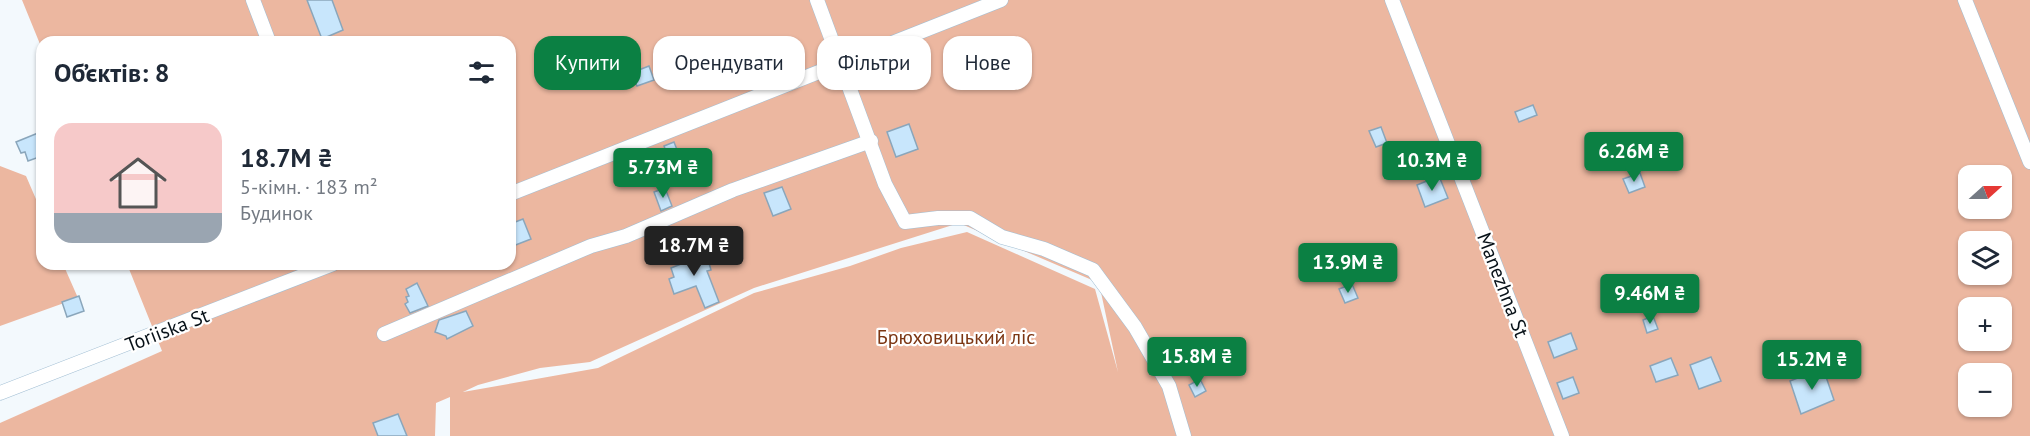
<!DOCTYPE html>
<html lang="uk">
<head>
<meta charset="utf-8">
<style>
  :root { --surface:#fff; --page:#f6f6f7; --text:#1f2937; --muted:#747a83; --accent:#0b8043 }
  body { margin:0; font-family:"PT Sans",sans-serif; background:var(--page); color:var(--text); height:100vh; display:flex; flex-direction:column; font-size:22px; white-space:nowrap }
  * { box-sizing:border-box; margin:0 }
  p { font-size:20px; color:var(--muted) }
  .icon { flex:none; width:33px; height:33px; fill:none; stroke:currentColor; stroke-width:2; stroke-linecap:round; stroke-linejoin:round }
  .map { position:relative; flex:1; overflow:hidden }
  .drawer { position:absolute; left:36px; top:36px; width:480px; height:234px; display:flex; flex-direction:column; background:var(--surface); border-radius:18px; box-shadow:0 2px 4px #0004 }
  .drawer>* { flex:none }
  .guide { position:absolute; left:534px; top:36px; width:570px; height:54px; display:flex; gap:12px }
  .needle { width:39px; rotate:69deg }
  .fabs { position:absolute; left:1958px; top:165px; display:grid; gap:12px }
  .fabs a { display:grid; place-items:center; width:54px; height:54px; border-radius:12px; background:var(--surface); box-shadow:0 2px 4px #0004; font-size:30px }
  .price { position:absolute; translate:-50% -51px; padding:0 14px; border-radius:6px; background:var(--accent); color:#fff; font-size:20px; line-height:39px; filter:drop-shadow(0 2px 3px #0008) }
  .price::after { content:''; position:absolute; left:50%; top:36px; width:18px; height:14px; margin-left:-9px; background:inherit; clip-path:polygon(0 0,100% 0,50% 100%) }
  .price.current { background:#222; color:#fff }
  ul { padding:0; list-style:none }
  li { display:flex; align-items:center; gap:18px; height:150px; padding:0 18px }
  li span { display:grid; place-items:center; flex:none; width:168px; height:120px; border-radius:18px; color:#555 }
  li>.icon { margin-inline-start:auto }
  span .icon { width:72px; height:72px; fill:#fffc; stroke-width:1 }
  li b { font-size:26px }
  h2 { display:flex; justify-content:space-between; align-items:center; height:72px; padding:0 18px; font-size:26px }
  .chip { padding:0 21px; border-radius:18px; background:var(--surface); box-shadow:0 2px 4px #0004; font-size:21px; line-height:54px }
  .chip.current { background:var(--accent); color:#fff }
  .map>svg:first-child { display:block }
</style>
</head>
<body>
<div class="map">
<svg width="2030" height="436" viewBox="0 0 2030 436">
  <rect width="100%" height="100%" fill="#f3f9fd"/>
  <!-- green -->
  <g fill="#ecb7a0" fill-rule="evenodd">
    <path d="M 22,0 L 2030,0 L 2030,436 L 450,436 L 450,397 L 436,403 L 435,436 L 0,436 L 0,423 L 162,351 L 127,264 L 510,264 L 510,42 L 42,42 L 42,49 ZM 1968,176 L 2001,176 L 2001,208 L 1968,208 ZM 959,223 L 1099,283 L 1118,372 L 1095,289 L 967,232 L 901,248 L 850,266 L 754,293 L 598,368 L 463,392 L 478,385 L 540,368 L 590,362 L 754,288 ZM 1968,242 L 2001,242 L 2001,274 L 1968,274 ZM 1968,308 L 2001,308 L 2001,340 L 1968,340 ZM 1968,374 L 2001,374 L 2001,406 L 1968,406 Z"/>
    <path d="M 0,166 L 26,176 L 42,213 L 42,264 L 63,264 L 78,298 L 0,326 Z"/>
  </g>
  <!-- building -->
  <g fill="#c8e6fc" stroke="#8aa6bb" stroke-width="1.5">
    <path d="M 307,0 L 332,0 L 343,30 L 322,39 Z"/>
    <path d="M 649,66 L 654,80 L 637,86 L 631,73 Z"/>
    <path d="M 1533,105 L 1537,115 L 1519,122 L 1515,112 Z"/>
    <path d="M 909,124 L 918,149 L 896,157 L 887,132 Z"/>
    <path d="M 1381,127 L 1387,143 L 1376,147 L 1369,131 Z"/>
    <path d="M 38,133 L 42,142 L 42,156 L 28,161 L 25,152 L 21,153 L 16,142 Z"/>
    <path d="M 674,142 L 688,178 L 679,182 L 676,176 L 659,183 L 655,171 L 658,169 L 655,162 L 668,157 L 664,146 Z"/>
    <path d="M 1640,173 L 1645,187 L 1629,193 L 1623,179 Z"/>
    <path d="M 1439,176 L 1448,198 L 1425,207 L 1417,185 Z"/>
    <path d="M 782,187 L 791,209 L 773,216 L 764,193 Z"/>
    <path d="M 665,188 L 672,206 L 661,211 L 654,192 Z"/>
    <path d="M 523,219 L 531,239 L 513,246 L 510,239 L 510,224 Z"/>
    <path d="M 700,248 L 704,257 L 707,256 L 711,270 L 707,271 L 719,302 L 705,308 L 696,286 L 674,294 L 669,279 L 674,277 L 671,268 L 681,264 L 678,256 Z"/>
    <path d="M 417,283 L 428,306 L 410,313 L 405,304 L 408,302 L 406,297 L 409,296 L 406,289 Z"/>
    <path d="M 1352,284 L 1358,298 L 1345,303 L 1339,289 Z"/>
    <path d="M 79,296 L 84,311 L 67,317 L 62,302 Z"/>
    <path d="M 466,311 L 473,326 L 447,339 L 446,336 L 435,332 L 439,320 Z"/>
    <path d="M 1653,316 L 1658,329 L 1647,333 L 1643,320 Z"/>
    <path d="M 1571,333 L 1577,349 L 1554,358 L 1548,342 Z"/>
    <path d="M 1711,357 L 1721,381 L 1699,389 L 1690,365 Z"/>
    <path d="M 1671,358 L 1678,375 L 1656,382 L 1650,366 Z"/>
    <path d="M 1823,368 L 1834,400 L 1801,414 L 1790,381 Z"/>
    <path d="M 1573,377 L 1579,393 L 1563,399 L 1557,383 Z"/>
    <path d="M 1200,379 L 1206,391 L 1195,397 L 1189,385 Z"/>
    <path d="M 398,414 L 407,436 L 378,436 L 373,423 Z"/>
  </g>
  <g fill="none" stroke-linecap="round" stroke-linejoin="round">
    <defs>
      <g id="minor">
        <path d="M 253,0 L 269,42"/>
        <path d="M 817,0 L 885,184 L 905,222 L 938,218 L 970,218 L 1002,237 L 1044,249 L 1093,270 L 1135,327 L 1169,386 L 1184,436"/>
        <path d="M 1392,0 L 1562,436"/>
        <path d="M 1965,0 L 2030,162"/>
        <path d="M 510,194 L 1001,0"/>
        <path d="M 384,334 L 591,246 L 626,236 L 733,190 L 871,141"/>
        <path d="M 0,393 L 333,264"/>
      </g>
    </defs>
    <!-- minor casing -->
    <use href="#minor" stroke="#a1bed3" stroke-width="15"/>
    <!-- minor -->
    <use href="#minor" stroke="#fff" stroke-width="14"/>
  </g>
  <g text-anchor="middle" stroke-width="4.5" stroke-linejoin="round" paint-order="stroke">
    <!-- street labels -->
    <g font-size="20" fill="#071118" stroke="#fff">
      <text transform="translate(1503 285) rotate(69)" y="7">Manezhna St</text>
      <text transform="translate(167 330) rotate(-21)" y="7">Toriiska St</text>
    </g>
    <!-- park labels -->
    <g font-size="20" fill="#7c3613" stroke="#fff">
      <text x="956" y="344">Брюховицький ліс</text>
    </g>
  </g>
</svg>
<div class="fabs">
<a><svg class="needle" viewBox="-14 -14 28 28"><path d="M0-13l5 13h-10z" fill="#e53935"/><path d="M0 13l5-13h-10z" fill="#747a83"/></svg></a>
<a><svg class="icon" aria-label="layers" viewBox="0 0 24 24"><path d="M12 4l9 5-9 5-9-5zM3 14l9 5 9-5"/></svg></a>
<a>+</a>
<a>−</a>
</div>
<b class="price" style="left:1634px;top:183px">6.26M ₴</b>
<b class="price" style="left:1432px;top:192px">10.3M ₴</b>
<b class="price" style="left:663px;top:199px">5.73M ₴</b>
<b class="price current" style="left:694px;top:277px">18.7M ₴</b>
<b class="price" style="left:1348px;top:294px">13.9M ₴</b>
<b class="price" style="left:1650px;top:325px">9.46M ₴</b>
<b class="price" style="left:1197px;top:388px">15.8M ₴</b>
<b class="price" style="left:1812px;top:391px">15.2M ₴</b>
<div class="guide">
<a class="chip current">Купити</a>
<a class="chip">Орендувати</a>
<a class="chip">Фільтри</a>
<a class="chip">Нове</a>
</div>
<section class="drawer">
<h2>Об’єктів: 8<svg class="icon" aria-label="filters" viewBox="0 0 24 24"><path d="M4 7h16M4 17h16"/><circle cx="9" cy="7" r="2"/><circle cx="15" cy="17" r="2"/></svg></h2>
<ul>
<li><span style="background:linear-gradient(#f6c9c9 75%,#9aa5b1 0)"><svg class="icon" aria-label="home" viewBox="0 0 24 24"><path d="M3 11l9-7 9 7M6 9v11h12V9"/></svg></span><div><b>18.7M ₴</b><p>5-кімн. · 183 m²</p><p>Будинок</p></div></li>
</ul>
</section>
</div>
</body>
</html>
